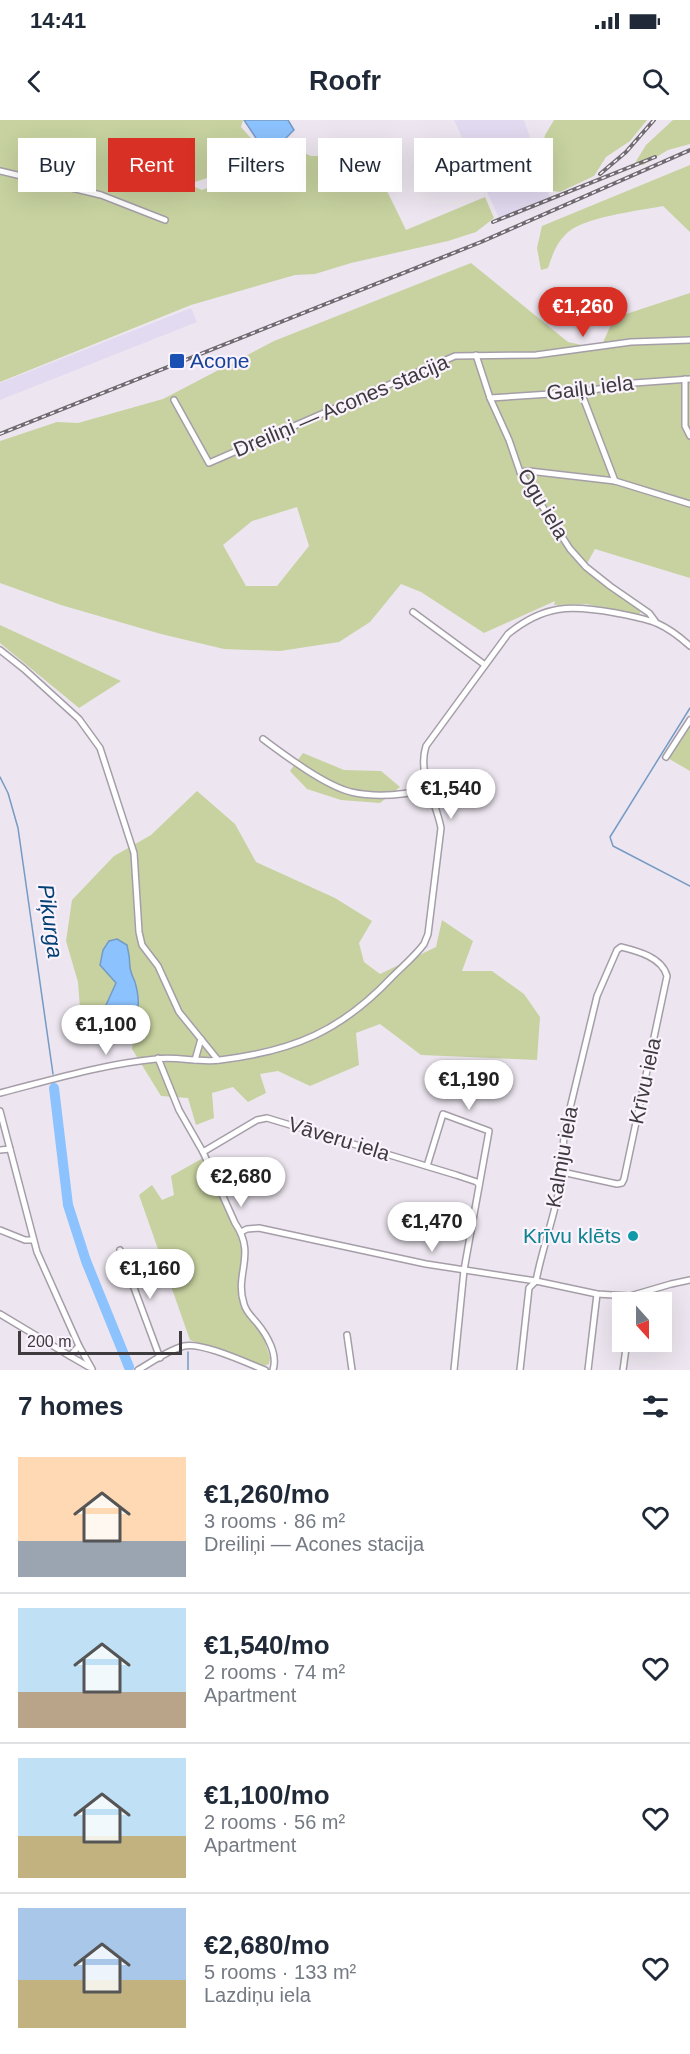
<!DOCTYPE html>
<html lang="en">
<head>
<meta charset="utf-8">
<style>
  :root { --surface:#fff; --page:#f6f6f7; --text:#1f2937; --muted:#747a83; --line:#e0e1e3; --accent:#d93025 }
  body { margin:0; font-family:Helvetica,sans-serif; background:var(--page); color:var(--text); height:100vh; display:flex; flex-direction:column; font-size:22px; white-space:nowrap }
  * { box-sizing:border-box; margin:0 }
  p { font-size:20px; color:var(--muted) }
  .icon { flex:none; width:33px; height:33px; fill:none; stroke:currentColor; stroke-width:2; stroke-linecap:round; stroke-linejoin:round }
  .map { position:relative; height:1250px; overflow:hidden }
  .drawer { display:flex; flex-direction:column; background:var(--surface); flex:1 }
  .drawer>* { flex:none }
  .banner { position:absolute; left:18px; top:18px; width:654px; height:54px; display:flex; gap:12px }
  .needle { width:39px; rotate:159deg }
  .tools { position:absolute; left:612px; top:1172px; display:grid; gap:12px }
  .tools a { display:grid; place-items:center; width:60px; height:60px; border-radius:0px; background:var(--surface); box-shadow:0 6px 24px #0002; font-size:30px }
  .scale { position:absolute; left:18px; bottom:15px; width:164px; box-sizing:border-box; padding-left:6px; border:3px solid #3e3b3f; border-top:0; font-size:16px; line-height:21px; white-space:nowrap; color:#3e3b3f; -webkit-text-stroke:4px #faf3fd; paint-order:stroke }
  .price { position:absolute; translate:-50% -51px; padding:0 14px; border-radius:21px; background:#fff; color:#222; font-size:20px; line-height:39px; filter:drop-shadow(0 2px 3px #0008) }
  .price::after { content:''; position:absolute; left:50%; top:36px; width:18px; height:14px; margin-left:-9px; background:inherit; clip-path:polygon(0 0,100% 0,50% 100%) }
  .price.active { background:var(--accent); color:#fff }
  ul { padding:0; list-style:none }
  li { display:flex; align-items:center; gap:18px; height:150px; padding:0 18px }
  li+li { border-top:2px solid var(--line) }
  li span { display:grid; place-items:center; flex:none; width:168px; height:120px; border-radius:0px; color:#555 }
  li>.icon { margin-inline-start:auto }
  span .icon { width:72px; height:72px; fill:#fffc; stroke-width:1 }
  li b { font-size:26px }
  h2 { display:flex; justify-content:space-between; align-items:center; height:72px; padding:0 18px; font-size:26px }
  .chip { padding:0 21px; border-radius:0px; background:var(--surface); box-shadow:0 6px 24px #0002; font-size:21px; line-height:54px }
  .chip.active { background:var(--accent); color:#fff }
  .status { display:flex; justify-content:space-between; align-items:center; height:42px; padding:0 30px; background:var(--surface); direction:ltr }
  .status svg { height:16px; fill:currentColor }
  header { display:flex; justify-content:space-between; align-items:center; height:78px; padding:0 18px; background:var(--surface); font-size:27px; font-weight:600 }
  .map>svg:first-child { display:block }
</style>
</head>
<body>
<div class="status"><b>14:41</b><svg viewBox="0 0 49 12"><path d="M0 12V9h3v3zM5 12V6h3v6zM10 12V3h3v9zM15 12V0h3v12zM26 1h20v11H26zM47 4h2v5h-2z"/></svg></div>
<header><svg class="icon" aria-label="back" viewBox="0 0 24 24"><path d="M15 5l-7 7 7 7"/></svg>Roofr<svg class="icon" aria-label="search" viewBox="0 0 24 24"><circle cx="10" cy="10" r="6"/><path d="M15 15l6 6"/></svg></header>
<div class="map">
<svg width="690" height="1250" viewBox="0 0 690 1250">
  <rect width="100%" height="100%" fill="#ede6f0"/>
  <!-- industrial -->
  <g fill="#e2daf0">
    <path d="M 454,0 L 524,0 L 550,77 L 499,98 Z"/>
    <path d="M 191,188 L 197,202 L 0,280 L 0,263 Z"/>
  </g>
  <!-- green -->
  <g fill="#c7d2a0" fill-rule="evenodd">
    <path d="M 0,0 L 243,0 L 241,7 L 256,24 L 256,32 L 282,22 L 280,29 L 237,48 L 189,64 L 202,70 L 298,30 L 311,36 L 370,36 L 406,110 L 485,77 L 494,98 L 476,112 L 448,121 L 351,143 L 315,154 L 295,155 L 191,185 L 0,262 Z"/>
    <path d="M 554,0 L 647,0 L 630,21 L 606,37 L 594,56 L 560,72 L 553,71 L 553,57 L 542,29 L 545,15 Z"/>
    <path d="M 673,0 L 690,0 L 690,24 L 668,30 L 643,45 L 635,43 L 646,25 Z"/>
    <path d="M 690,45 L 690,112 L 663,86 C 638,91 581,97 565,115 C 556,124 552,136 548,148 L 541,150 L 537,128 L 542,106 Z"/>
    <path d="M 471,143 L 568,222 L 600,229 L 614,198 L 690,173 L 690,458 L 595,429 L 584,449 L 641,491 L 639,495 L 586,484 L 554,485 L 555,481 L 484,513 L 421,472 L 401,464 L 370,502 L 339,522 L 280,531 L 224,529 L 161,514 L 61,485 L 0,463 L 0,321 L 57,302 L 78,303 L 163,279 L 274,221 ZM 297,387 L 309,426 L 277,466 L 246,466 L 223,425 L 252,401 Z"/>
    <path d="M 0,505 L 121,561 L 79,588 L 0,523 Z"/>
    <path d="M 690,600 L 690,651 L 666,637 Z"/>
    <path d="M 303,633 L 344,650 L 381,651 L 400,667 L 380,683 L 341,680 L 307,669 L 290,651 Z"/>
    <path d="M 197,671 L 235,704 L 256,742 L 335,778 L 372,801 L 359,823 L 364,842 L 380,854 L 436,827 L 442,800 L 473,821 L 462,851 L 492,851 L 524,874 L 540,897 L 537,940 L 421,935 L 380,904 L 356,913 L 359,945 L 310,966 L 278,951 L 260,954 L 266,973 L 248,982 L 233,967 L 212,973 L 214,998 L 196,1005 L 188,978 L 161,976 L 132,929 L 137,890 L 136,868 L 130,849 L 127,825 L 117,819 L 109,821 L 110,857 L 116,864 L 102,894 L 96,899 L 93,907 L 81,901 L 78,862 L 66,821 L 72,780 L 114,736 L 151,715 Z"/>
    <path d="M 203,1038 L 239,1117 L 243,1132 L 239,1175 L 243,1191 L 263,1215 L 270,1238 L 269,1244 L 264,1246 L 190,1220 L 139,1075 L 152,1065 L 162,1080 L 174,1075 L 171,1056 Z"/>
  </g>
  <!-- water -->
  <g fill="#8cc2fd" stroke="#759ac4" stroke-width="1.5">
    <path d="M 244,0 L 288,0 L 294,10 L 284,20 L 258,29 L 256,18 Z"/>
    <path d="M 117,819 L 127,825 C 129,833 130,840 130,848 C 131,853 133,858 135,862 C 141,883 141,908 115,911 C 106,913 100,914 93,907 L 96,899 L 102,894 L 116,863 L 100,845 L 103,830 L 109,821 Z"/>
  </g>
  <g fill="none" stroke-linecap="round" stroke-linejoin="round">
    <!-- stream -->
    <g stroke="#759ac4" stroke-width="1.5">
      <path d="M 690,588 L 610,717 L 613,726 L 690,766"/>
      <path d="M 0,657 L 8,673 L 18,708 L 53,954"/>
      <path d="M 188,1250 L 188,1232"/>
    </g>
    <!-- river -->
    <path stroke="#8cc2fd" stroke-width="10" d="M 54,968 L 68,1085 L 86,1141 L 129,1247"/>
    <defs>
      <g id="minor">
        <path d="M 0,51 L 101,75 L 165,100"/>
        <path d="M 476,235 L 490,278 L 509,320 L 520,352 L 570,429 L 586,447 L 610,466 L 649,493 L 655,501"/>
        <path d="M 685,259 L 685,306 L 690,316"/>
        <path d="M 581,272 L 615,361"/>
        <path d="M 490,278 L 581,272 L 634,263 L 690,259"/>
        <path d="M 174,280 L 209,343 L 455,236 L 536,235 L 631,222 L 690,220"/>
        <path d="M 520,352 L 529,351 L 615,361 L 690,384"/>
        <path d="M 413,492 L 485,545"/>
        <path d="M 0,530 L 24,549 L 79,599 L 100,628 L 134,733 L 139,812 L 142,825 L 158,846 L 179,892 L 218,940"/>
        <path d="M 263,619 C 286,636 324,665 351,672 C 377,678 404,675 429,669"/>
        <path d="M 666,637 L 690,600"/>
        <path d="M 158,938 L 179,990 L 203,1032 L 235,1103 C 257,1135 234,1154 244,1184 C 246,1192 252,1197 257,1203 C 267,1215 278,1234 273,1250"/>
        <path d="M 195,940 L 201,919"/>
        <path d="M 0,973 C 51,960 104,944 156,939 C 177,936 199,943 220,940 C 294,931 341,911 392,857 C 403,846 415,836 424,824 L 428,814 L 441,708 C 436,680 417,654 426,626 L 508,514 C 545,484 571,485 616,493 C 651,500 662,501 690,526"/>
        <path d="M 0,991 L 37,1132 L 79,1226 L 92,1249"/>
        <path d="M 0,1030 L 10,1029"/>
        <path d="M 203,1032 L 257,1000 L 267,998 L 456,1055 L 477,1062 L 479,1065"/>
        <path d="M 427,1046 L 443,994 L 489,1011 L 464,1150 L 454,1250"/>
        <path d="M 0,1110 L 25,1120 L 33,1120"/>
        <path d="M 241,1112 L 247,1109 L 259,1108 L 426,1144 L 536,1161 L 597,1174 L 630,1176 L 671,1164 L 690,1160"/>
        <path d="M 120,1130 L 160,1238"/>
        <path d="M 0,1194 L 70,1236 L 79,1226"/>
        <path d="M 347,1215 L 352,1250"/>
        <path d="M 70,1236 L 89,1247"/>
        <path d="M 138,1250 C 152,1242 168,1230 184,1226 C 202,1222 247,1243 265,1250"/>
        <path d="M 520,1250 L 529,1168 L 536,1161 C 542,1129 554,1098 560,1065 C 563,1047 562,1028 565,1009 L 597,876 L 617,830 L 621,827 C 637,831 662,837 667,856 L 624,1059 L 622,1063 L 617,1064 L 562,1052"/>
        <path d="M 588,1250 L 597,1174"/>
        <path d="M 623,1250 L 627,1221"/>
      </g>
    </defs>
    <!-- minor casing -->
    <use href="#minor" stroke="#a59ea8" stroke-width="8"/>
    <!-- minor -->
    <use href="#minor" stroke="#fff" stroke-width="5"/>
    <defs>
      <g id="rail">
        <path d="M 600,54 L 626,32 L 654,0"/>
        <path d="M 493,102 L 655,37"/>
        <path d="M 0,314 L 481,122 L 690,30"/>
      </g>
    </defs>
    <!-- rail casing -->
    <use href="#rail" stroke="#6f6b71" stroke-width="4"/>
    <!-- rail -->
    <use href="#rail" stroke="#faf3fd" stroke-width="1.5" stroke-dasharray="4.5" stroke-linecap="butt"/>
  </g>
  <!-- markers -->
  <rect fill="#1a4fb4" stroke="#faf3fd" stroke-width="2" x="169" y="233" width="16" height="16" rx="3"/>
  <circle fill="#0f9aa8" stroke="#faf3fd" stroke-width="2" cx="633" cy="1116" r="6"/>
  <g text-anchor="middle" stroke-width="4.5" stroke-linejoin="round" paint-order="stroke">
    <!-- transit labels -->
    <g font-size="21" fill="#164399" stroke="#faf3fd" text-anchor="start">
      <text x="190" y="248">Acone</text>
    </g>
    <!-- street labels -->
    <g font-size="21" fill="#3e3b3f" stroke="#faf3fd">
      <text transform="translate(590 268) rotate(-7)" y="7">Gaiļu iela</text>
      <text transform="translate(341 286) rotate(-23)" y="7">Dreiliņi — Acones stacija</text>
      <text transform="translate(543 384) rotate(59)" y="7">Ogu iela</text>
      <text transform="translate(645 961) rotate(-78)" y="7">Krīvu iela</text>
      <text transform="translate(339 1019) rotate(17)" y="7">Vāveru iela</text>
      <text transform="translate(562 1037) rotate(-80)" y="7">Kalmju iela</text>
    </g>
    <!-- culture labels -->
    <g font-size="21" fill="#0d838f" stroke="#faf3fd" text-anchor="end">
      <text x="621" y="1123">Krīvu klēts</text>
    </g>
    <!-- water labels -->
    <g font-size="22" font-style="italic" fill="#023f73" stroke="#faf3fd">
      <text transform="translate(51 801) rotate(82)" y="8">Piķurga</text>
    </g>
  </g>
</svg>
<div class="tools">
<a><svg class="needle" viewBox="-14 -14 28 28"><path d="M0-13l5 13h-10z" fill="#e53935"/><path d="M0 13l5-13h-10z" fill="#747a83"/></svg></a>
</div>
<div class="scale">200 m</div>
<b class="price active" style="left:583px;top:218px">€1,260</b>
<b class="price" style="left:451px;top:700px">€1,540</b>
<b class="price" style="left:106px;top:936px">€1,100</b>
<b class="price" style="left:469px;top:991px">€1,190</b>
<b class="price" style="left:241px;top:1088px">€2,680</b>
<b class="price" style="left:432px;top:1133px">€1,470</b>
<b class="price" style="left:150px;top:1180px">€1,160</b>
<div class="banner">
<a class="chip">Buy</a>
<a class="chip active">Rent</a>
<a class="chip">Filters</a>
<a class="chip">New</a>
<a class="chip">Apartment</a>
</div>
</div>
<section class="drawer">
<h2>7 homes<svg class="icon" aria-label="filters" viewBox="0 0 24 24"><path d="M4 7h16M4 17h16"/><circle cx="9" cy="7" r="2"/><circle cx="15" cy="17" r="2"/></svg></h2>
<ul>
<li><span style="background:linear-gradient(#ffd9b3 70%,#9aa5b1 0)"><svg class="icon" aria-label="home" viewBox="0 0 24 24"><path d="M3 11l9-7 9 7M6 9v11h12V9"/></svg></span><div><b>€1,260/mo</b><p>3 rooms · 86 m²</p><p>Dreiliņi — Acones stacija</p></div><svg class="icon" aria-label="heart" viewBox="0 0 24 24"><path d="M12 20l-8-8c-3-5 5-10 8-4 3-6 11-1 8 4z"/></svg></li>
<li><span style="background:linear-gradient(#bfe0f5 70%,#b9a48a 0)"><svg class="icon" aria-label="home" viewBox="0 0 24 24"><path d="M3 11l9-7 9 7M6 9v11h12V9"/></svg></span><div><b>€1,540/mo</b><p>2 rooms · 74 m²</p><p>Apartment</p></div><svg class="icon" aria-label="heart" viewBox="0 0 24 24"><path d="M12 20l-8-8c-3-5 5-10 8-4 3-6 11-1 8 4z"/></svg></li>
<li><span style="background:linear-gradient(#bfe0f5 65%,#c2b280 0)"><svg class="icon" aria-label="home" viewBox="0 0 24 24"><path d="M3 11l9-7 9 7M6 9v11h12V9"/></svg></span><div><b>€1,100/mo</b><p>2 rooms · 56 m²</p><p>Apartment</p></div><svg class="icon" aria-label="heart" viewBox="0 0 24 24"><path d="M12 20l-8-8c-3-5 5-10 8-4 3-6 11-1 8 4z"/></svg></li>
<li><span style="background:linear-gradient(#a9c7e8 60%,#c2b280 0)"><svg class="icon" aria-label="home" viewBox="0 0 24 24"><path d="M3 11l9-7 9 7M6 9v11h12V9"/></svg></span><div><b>€2,680/mo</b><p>5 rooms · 133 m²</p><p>Lazdiņu iela</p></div><svg class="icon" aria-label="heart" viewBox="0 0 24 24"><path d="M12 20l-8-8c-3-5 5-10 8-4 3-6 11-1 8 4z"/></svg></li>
</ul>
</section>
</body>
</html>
